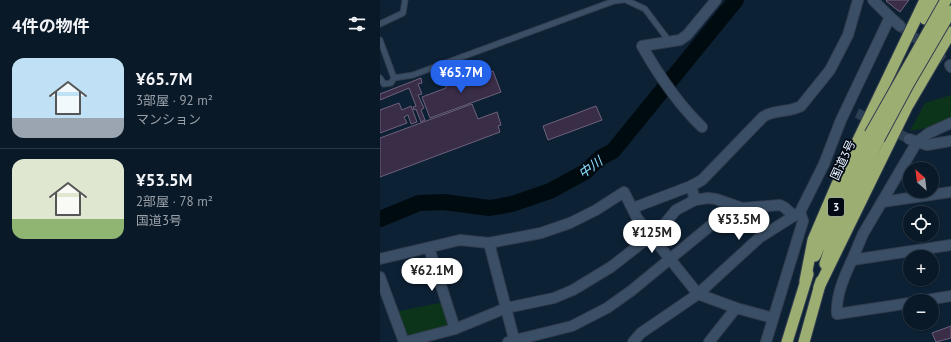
<!DOCTYPE html>
<html lang="ja">
<head>
<meta charset="utf-8">
<style>
  :root { --surface:#0a1928; --page:#132230; --text:#f1f3f6; --muted:#99a0a8; --line:#2a3845; --accent:#2563eb }
  body { margin:0; font-family:"PT Sans","Noto Sans JP",sans-serif; background:var(--page); color:var(--text); height:100vh; display:flex; flex-direction:column; font-size:15px; white-space:nowrap }
  * { box-sizing:border-box; margin:0 }
  p { font-size:13px; color:var(--muted) }
  .icon { flex:none; width:22px; height:22px; fill:none; stroke:currentColor; stroke-width:2; stroke-linecap:round; stroke-linejoin:round }
  .map { position:relative; flex:1; overflow:hidden }
  .drawer { display:flex; flex-direction:column; background:var(--surface); width:380px }
  .drawer>* { flex:none }
  .needle { width:26px; rotate:332deg }
  .tools { position:absolute; left:523px; top:162px; display:grid; gap:8px }
  .tools a { display:grid; place-items:center; width:36px; height:36px; border-radius:50%; background:var(--surface); box-shadow:0 1px 3px #0004,0 0 0 1px var(--line); font-size:20px }
  .price { position:absolute; translate:-50% -34px; padding:0 9px; border-radius:14px; background:#fff; color:#222; font-size:13px; line-height:26px; filter:drop-shadow(0 1px 2px #0008) }
  .price::after { content:''; position:absolute; left:50%; top:24px; width:12px; height:9px; margin-left:-6px; background:inherit; clip-path:polygon(0 0,100% 0,50% 100%) }
  .price.selected { background:var(--accent); color:#fff }
  ul { padding:0; list-style:none }
  li { display:flex; align-items:center; gap:12px; height:100px; padding:0 12px }
  li+li { border-top:1px solid var(--line) }
  li span { display:grid; place-items:center; flex:none; width:112px; height:80px; border-radius:12px; color:#555 }
  li>.icon { margin-inline-start:auto }
  span .icon { width:48px; height:48px; fill:#fffc; stroke-width:1 }
  li b { font-size:17px }
  h2 { display:flex; justify-content:space-between; align-items:center; height:48px; padding:0 12px; font-size:17px }
  main { display:flex; flex:1; min-height:0 }
  .map>svg:first-child { display:block }
</style>
</head>
<body>
<main>
<section class="drawer">
<h2>4件の物件<svg class="icon" aria-label="filters" viewBox="0 0 24 24"><path d="M4 7h16M4 17h16"/><circle cx="9" cy="7" r="2"/><circle cx="15" cy="17" r="2"/></svg></h2>
<ul>
<li><span style="background:linear-gradient(#bfe0f5 75%,#9aa5b1 0)"><svg class="icon" aria-label="home" viewBox="0 0 24 24"><path d="M3 11l9-7 9 7M6 9v11h12V9"/></svg></span><div><b>¥65.7M</b><p>3部屋 · 92 m²</p><p>マンション</p></div></li>
<li><span style="background:linear-gradient(#dfe7d0 75%,#8fb573 0)"><svg class="icon" aria-label="home" viewBox="0 0 24 24"><path d="M3 11l9-7 9 7M6 9v11h12V9"/></svg></span><div><b>¥53.5M</b><p>2部屋 · 78 m²</p><p>国道3号</p></div></li>
</ul>
</section>
<div class="map">
<svg width="571" height="342" viewBox="0 0 571 342">
  <rect width="100%" height="100%" fill="#0d2135"/>
  <!-- green -->
  <g fill="#0c341b">
    <path d="M 571,95 L 571,120 L 553,127 L 530,131 L 545,103 Z"/>
    <path d="M 64,302 L 70,323 L 68,327 L 27,338 L 15,312 Z"/>
  </g>
  <g fill="none" stroke-linecap="round" stroke-linejoin="round">
    <!-- river -->
    <path stroke="#000b10" stroke-width="16" d="M 0,219 L 39,203 L 63,202 L 110,208 L 132,204 L 170,191 L 205,172 L 220,158 L 233,151 L 356,0"/>
  </g>
  <!-- building -->
  <g fill="#3a2d47" stroke="#6f617e">
    <path d="M 507,0 L 529,0 L 520,12 L 506,1 Z"/>
    <path d="M 113,71 L 121,92 L 50,118 L 42,97 L 66,88 L 65,82 L 77,78 L 79,84 Z"/>
    <path d="M 41,78 L 42,83 L 38,84 L 42,94 L 38,95 L 44,108 L 41,110 L 45,120 L 41,122 L 36,109 L 34,110 L 33,107 L 36,106 L 29,88 L 0,100 L 0,94 Z"/>
    <path d="M 19,103 L 22,110 L 31,106 L 37,122 L 31,124 L 28,115 L 24,117 L 27,123 L 0,133 L 0,110 Z"/>
    <path d="M 92,104 L 98,119 L 117,112 L 121,125 L 118,126 L 120,132 L 0,177 L 0,138 Z"/>
    <path d="M 216,106 L 222,120 L 168,140 L 163,126 Z"/>
    <path d="M 571,326 L 571,338 L 556,342 L 552,333 Z"/>
  </g>
  <g fill="none" stroke-linecap="round" stroke-linejoin="round">
    <!-- minor-tunnel -->
    <g stroke="#2d4053" stroke-width="10" stroke-dasharray="10 5" stroke-linecap="butt">
      <path d="M 520,26 L 570,65"/>
      <path d="M 477,113 L 529,139"/>
    </g>
    <defs>
      <g id="service">
        <path d="M 246,0 L 265,9 L 289,41"/>
        <path d="M 0,24 L 23,13 L 25,0"/>
        <path d="M 0,40 L 14,78 L 11,83 L 4,84 L 0,78"/>
        <path d="M 14,78 L 33,75 L 234,1 L 243,0"/>
      </g>
      <g id="minor">
        <path d="M 510,17 L 520,26"/>
        <path d="M 570,65 L 571,67"/>
        <path d="M 571,123 L 549,133 L 537,142 L 483,234 L 472,260 L 571,245"/>
        <path d="M 322,127 C 298,104 278,74 262,46 L 300,40 L 307,35 L 336,0"/>
        <path d="M 529,139 L 547,145 L 571,141"/>
        <path d="M 315,200 L 311,186 L 322,180 L 383,117 C 394,109 409,113 421,106 L 450,70 L 468,35 L 478,0"/>
        <path d="M 502,202 L 571,192"/>
        <path d="M 253,208 L 311,186"/>
        <path d="M 109,243 L 134,339"/>
        <path d="M 49,248 L 75,329"/>
        <path d="M 0,259 L 80,240 L 109,243 L 161,233 L 190,223 L 216,210 L 244,192 L 257,218 L 318,294 L 356,308"/>
        <path d="M 472,260 C 464,277 456,295 457,314 L 530,303"/>
        <path d="M 0,277 L 24,342"/>
        <path d="M 541,301 L 571,296"/>
        <path d="M 25,342 L 75,329 L 126,308 L 174,298 L 193,290 L 231,267 L 281,228 L 296,210 L 315,200 L 328,198 L 336,199 L 362,208 L 400,205 L 404,207 L 414,216"/>
        <path d="M 128,342 L 192,326 L 227,308 L 251,291 L 330,226 L 347,217"/>
        <path d="M 253,342 L 261,333 L 318,294 L 379,238 L 420,212 L 444,164 L 461,120 L 510,17 L 493,0"/>
        <path d="M 329,342 L 356,308 L 393,318"/>
        <path d="M 386,342 L 423,221 L 420,212"/>
      </g>
      <g id="trunk">
        <path d="M 545,19 L 556,0"/>
        <path d="M 435,256 L 490,134"/>
        <path d="M 445,264 L 451,245 L 499,139"/>
        <path d="M 425,281 L 433,240 L 457,184 L 545,0"/>
        <path d="M 439,287 L 527,107 L 571,32"/>
        <path d="M 407,342 L 428,274"/>
        <path d="M 424,342 L 441,281"/>
      </g>
    </defs>
    <!-- service casing -->
    <use href="#service" stroke="#323d4e" stroke-width="7"/>
    <!-- minor casing -->
    <use href="#minor" stroke="#323d4e" stroke-width="12"/>
    <!-- trunk casing -->
    <use href="#trunk" stroke="#323d4e" stroke-width="13"/>
    <!-- service -->
    <use href="#service" stroke="#3a4f66" stroke-width="5"/>
    <!-- minor -->
    <use href="#minor" stroke="#3a4f66" stroke-width="10"/>
    <!-- trunk -->
    <use href="#trunk" stroke="#9cae72" stroke-width="11"/>
    <defs>
      <g id="trunk-bridge">
        <path d="M 490,134 L 566,0"/>
        <path d="M 499,139 L 529,83 L 571,11"/>
      </g>
    </defs>
    <!-- trunk-bridge casing -->
    <use href="#trunk-bridge" stroke="#323d4e" stroke-width="13" stroke-linecap="butt"/>
    <!-- trunk-bridge -->
    <use href="#trunk-bridge" stroke="#9cae72" stroke-width="11"/>
  </g>
  <g text-anchor="middle" stroke-width="3.5" stroke-linejoin="round" paint-order="stroke">
    <!-- shield labels -->
    <rect fill="#040a13" stroke="#a1acb8" stroke-width="1" x="448" y="198" width="16" height="18" rx="3"/>
    <g font-size="11" font-weight="bold" fill="#e4f1ff">
      <text x="456" y="211">3</text>
    </g>
    <!-- street labels -->
    <g font-size="12" fill="#e4f1ff" stroke="#040a13">
      <text transform="translate(463 160) rotate(-65)" y="4">国道3号</text>
    </g>
    <!-- water labels -->
    <g font-size="13" font-style="italic" fill="#8be2ff" stroke="#040a13">
      <text transform="translate(210 167) rotate(-36)" y="5">中川</text>
    </g>
  </g>
</svg>
<div class="tools">
<a><svg class="needle" viewBox="-14 -14 28 28"><path d="M0-13l5 13h-10z" fill="#e53935"/><path d="M0 13l5-13h-10z" fill="#99a0a8"/></svg></a>
<a><svg class="icon" aria-label="locate" viewBox="0 0 24 24"><circle cx="12" cy="12" r="6"/><path d="M12 2v4M12 18v4M2 12h4M18 12h4"/></svg></a>
<a>+</a>
<a>−</a>
</div>
<b class="price selected" style="left:81px;top:94px">¥65.7M</b>
<b class="price" style="left:359px;top:241px">¥53.5M</b>
<b class="price" style="left:272px;top:254px">¥125M</b>
<b class="price" style="left:52px;top:292px">¥62.1M</b>
</div>
</main>
</body>
</html>
